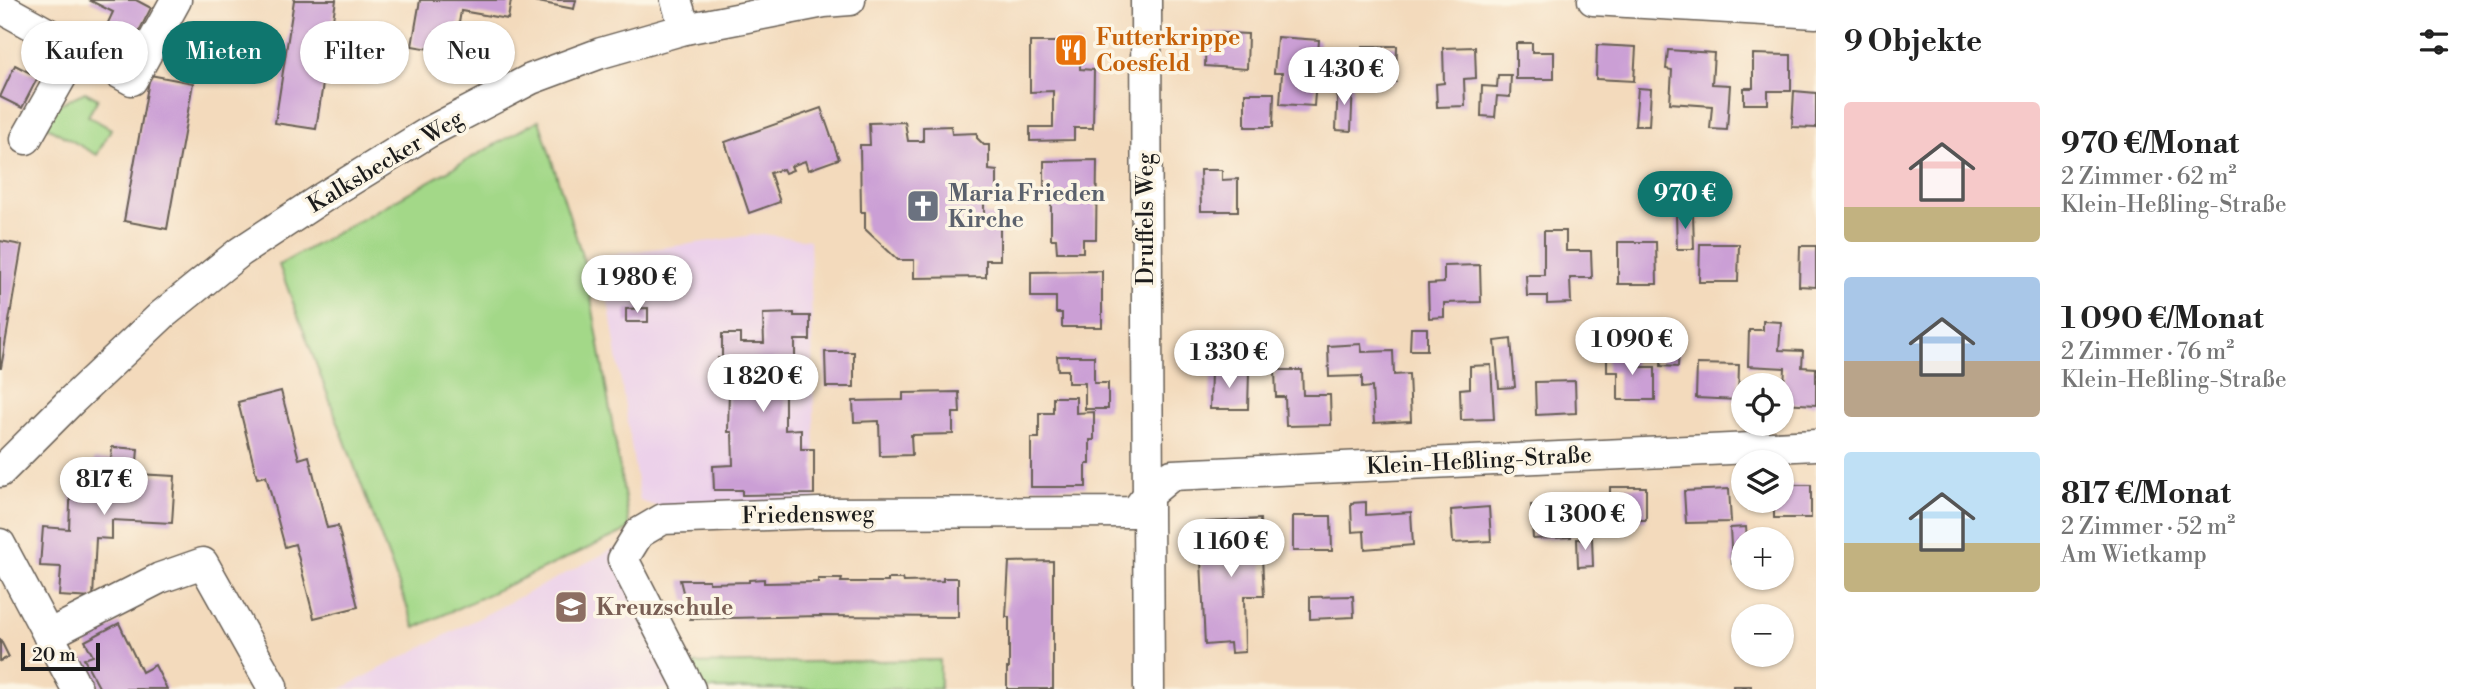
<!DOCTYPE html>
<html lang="de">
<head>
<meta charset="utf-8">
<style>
  :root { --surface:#fff; --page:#f6f6f6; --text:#222; --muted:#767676; --accent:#0f766e }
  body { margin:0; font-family:"Libre Bodoni",serif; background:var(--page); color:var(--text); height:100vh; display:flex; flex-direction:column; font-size:26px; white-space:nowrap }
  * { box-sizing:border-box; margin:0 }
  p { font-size:23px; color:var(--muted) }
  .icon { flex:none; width:38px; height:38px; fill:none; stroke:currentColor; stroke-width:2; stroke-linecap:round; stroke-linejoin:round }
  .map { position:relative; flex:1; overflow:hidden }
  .side { display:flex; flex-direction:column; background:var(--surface); width:665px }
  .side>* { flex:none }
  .hud { position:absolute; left:21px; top:21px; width:665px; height:63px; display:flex; gap:14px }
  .buttons { position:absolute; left:1731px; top:373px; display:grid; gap:14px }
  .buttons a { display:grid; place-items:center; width:63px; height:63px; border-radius:50%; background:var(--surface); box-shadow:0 2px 5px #0004; font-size:35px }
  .scale { position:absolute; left:21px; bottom:18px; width:79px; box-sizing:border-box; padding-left:7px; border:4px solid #1c1c1c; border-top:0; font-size:19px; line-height:24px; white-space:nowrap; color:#1c1c1c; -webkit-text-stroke:5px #fcf5e5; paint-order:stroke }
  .price { position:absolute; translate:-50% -60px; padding:0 16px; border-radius:24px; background:#fff; color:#222; font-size:23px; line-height:46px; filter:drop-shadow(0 2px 4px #0008) }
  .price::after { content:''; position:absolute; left:50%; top:42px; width:21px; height:16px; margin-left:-10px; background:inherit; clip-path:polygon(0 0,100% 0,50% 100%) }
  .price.on { background:var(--accent); color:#fff }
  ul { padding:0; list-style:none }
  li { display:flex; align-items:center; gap:21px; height:175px; padding:0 28px }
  li span { display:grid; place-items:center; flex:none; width:196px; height:140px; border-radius:7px; color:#555 }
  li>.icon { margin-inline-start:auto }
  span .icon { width:84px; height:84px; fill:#fffc; stroke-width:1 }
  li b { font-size:30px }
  h2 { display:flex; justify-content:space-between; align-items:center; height:84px; padding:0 28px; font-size:30px }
  .chip { padding:0 24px; border-radius:32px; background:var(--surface); box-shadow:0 2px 5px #0004; font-size:24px; line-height:63px }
  .chip.on { background:var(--accent); color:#fff }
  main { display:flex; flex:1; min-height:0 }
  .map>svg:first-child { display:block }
</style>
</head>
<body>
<main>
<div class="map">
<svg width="1816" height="689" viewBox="0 0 1816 689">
  <rect width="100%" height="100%" fill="#fcf5e5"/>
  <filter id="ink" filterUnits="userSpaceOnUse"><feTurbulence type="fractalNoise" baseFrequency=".0143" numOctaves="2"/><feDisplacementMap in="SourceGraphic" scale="14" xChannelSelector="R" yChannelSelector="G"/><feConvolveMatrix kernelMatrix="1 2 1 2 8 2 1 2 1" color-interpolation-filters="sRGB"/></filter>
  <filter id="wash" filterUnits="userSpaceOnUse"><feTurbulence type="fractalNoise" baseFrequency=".00686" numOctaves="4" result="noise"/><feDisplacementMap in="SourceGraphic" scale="28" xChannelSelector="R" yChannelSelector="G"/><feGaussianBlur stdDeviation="1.57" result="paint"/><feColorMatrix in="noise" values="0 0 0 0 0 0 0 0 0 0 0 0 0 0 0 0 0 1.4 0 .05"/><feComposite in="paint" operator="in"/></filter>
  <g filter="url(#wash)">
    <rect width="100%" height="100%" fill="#f3dabc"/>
    <!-- built -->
    <g fill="#ecd1ea">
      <path d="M 762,234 L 810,240 L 816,504 L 659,507 L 640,501 L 601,256 Z"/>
      <path d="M 615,548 L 682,689 L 341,689 Z"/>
    </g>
    <!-- green -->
    <g fill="#a3d888" stroke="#607a52" stroke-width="2">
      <path d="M 85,92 L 98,99 L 88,116 L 111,129 L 97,155 L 37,121 L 42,112 Z"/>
      <path d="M 539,120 L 586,268 L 630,529 L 415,628 L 279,265 Z"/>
      <path d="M 940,660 L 940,689 L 694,689 L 681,664 Z"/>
    </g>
    <g id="blocks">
      <!-- building -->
      <g fill="#cb9fd5">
        <path d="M 89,0 L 136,0 L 151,8 L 134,41 L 106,27 L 113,12 Z"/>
        <path d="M 294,0 L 336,0 L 316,129 L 275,123 Z"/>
        <path d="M 420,0 L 511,0 L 508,19 L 461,11 L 454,53 L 412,46 Z"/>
        <path d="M 528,0 L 576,0 L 574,9 Z"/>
        <path d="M 1206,32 L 1248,34 L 1247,69 L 1205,66 Z"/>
        <path d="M 1277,37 L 1319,40 L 1314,106 L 1280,104 L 1282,73 L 1274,73 Z"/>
        <path d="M 1030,42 L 1080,42 L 1080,69 L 1094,70 L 1093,128 L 1074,128 L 1074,140 L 1030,141 L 1030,127 L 1053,127 L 1053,91 L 1030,92 Z"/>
        <path d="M 1516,43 L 1532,43 L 1532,52 L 1554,52 L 1554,79 L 1516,79 Z"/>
        <path d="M 1597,45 L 1636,47 L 1634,81 L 1596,79 Z"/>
        <path d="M 1363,46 L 1397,46 L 1396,82 L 1362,81 Z"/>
        <path d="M 1475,47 L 1476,78 L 1464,79 L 1465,106 L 1437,107 L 1436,84 L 1444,83 L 1443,48 Z"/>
        <path d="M 1668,50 L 1714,53 L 1712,84 L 1730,85 L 1727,130 L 1710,129 L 1712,106 L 1670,103 L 1672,70 L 1666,69 Z"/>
        <path d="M 1753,54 L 1791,55 L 1791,91 L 1768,91 L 1768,104 L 1744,104 L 1744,88 L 1753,88 Z"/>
        <path d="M 15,65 L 38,77 L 22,108 L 0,97 Z"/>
        <path d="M 150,75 L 193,83 L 167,229 L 124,221 Z"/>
        <path d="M 1498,75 L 1511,75 L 1510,97 L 1497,96 L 1495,117 L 1481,116 L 1482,86 L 1497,87 Z"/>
        <path d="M 1338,83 L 1353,84 L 1351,131 L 1336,130 Z"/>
        <path d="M 1638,88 L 1651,89 L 1649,126 L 1635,126 Z"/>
        <path d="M 1794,91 L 1816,93 L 1816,128 L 1792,127 Z"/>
        <path d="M 1245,93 L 1274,93 L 1273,127 L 1245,127 Z"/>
        <path d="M 821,108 L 839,159 L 808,170 L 805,161 L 791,166 L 793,170 L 785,173 L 783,169 L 770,173 L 780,202 L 749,213 L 725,142 Z"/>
        <path d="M 905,122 L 908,141 L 923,141 L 923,127 L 951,126 L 952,134 L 977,133 L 977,138 L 984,145 L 989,145 L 989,170 L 997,171 L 997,199 L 984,199 L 984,215 L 1000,216 L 1000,260 L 986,260 L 986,277 L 914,278 L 914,260 L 898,260 L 865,229 L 865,212 L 861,212 L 860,145 L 870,145 L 869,123 Z"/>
        <path d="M 1097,160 L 1096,239 L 1083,239 L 1083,252 L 1057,252 L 1056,239 L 1051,239 L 1051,186 L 1044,186 L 1044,161 Z"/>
        <path d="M 1200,170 L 1222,170 L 1222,180 L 1238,179 L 1238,211 L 1201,211 Z"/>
        <path d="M 1693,213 L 1694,249 L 1677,249 L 1676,214 Z"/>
        <path d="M 1544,231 L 1566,231 L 1566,251 L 1591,251 L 1592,278 L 1570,278 L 1571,303 L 1547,304 L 1547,296 L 1527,296 L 1526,275 L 1544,275 Z"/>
        <path d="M 0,241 L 22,245 L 1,368 L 0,368 Z"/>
        <path d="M 1618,242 L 1656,242 L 1657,284 L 1618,284 Z"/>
        <path d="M 1700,244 L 1739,244 L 1738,282 L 1699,282 Z"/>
        <path d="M 1800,246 L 1816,246 L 1816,287 L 1799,286 Z"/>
        <path d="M 1480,265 L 1481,302 L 1444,303 L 1444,317 L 1429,318 L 1428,284 L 1444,283 L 1444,266 Z"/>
        <path d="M 1102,271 L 1102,327 L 1062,327 L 1062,313 L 1056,313 L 1056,297 L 1031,297 L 1031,272 Z"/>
        <path d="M 648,308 L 648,322 L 626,322 L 626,309 Z"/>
        <path d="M 794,313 L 794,316 L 810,316 L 810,340 L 795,340 L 795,359 L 773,359 L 773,367 L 785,367 L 785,378 L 773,378 L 774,386 L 785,386 L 785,430 L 801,429 L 801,449 L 814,449 L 814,494 L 742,495 L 742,490 L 714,490 L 713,466 L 733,465 L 732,432 L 728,432 L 729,389 L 718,389 L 718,358 L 722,358 L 722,334 L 740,334 L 740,343 L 764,343 L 763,314 Z"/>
        <path d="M 1763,321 L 1781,322 L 1779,350 L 1803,351 L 1802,367 L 1816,368 L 1816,405 L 1783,403 L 1785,368 L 1748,366 L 1749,330 L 1763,330 Z"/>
        <path d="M 1663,324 L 1680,325 L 1678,367 L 1661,366 Z"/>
        <path d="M 1411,328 L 1427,328 L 1427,350 L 1410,350 Z"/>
        <path d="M 1262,334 L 1262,363 L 1245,363 L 1245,335 Z"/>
        <path d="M 1511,339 L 1515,387 L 1499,388 L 1495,341 Z"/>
        <path d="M 1361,344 L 1362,352 L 1393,351 L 1394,375 L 1409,374 L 1411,421 L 1374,423 L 1372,387 L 1362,388 L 1362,376 L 1329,377 L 1328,346 Z"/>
        <path d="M 825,352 L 854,352 L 854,387 L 826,387 Z"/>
        <path d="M 1607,352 L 1634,352 L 1634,367 L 1655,367 L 1655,400 L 1618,400 L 1618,372 L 1607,372 Z"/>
        <path d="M 1057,356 L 1094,356 L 1094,383 L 1108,383 L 1108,409 L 1085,409 L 1085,383 L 1068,383 L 1068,370 L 1058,370 Z"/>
        <path d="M 1697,364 L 1739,365 L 1738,400 L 1696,398 Z"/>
        <path d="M 1491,365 L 1494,419 L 1461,420 L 1460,389 L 1470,388 L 1470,366 Z"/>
        <path d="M 1211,370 L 1249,371 L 1248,409 L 1210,409 Z"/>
        <path d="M 1275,370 L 1302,370 L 1303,395 L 1330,395 L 1331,425 L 1286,426 L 1285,397 L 1276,397 Z"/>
        <path d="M 1575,381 L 1576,413 L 1536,415 L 1535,382 Z"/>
        <path d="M 281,391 L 299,459 L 309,456 L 327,528 L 338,526 L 358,607 L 314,618 L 295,544 L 285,547 L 266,476 L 257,478 L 238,402 Z"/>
        <path d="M 959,392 L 960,413 L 953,413 L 953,434 L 911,435 L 912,455 L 880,456 L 879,421 L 854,422 L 853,401 L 903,400 L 903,393 Z"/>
        <path d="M 1053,397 L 1076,397 L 1076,413 L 1094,412 L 1094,440 L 1090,440 L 1090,464 L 1086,464 L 1086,487 L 1031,487 L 1031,438 L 1039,438 L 1039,413 L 1053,413 Z"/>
        <path d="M 112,447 L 138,449 L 136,474 L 175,476 L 172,523 L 112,520 L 112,539 L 96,538 L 93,598 L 59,596 L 61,567 L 40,566 L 43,527 L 69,529 L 71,479 L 93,480 L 94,459 L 111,460 Z"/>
        <path d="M 1782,485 L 1811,485 L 1811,518 L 1774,518 L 1774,500 L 1782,500 Z"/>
        <path d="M 1610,487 L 1646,487 L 1646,520 L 1625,520 L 1625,517 L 1610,517 Z"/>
        <path d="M 1729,489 L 1731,522 L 1686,523 L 1684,491 Z"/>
        <path d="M 1366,502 L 1366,515 L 1411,512 L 1413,545 L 1365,549 L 1364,531 L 1352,532 L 1351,503 Z"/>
        <path d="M 1569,503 L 1571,537 L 1533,539 L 1531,505 Z"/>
        <path d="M 1489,507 L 1491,541 L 1453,543 L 1451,510 Z"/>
        <path d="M 1293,516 L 1331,516 L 1332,551 L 1293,551 Z"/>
        <path d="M 1260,519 L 1264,596 L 1244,596 L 1245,652 L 1231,653 L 1230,643 L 1205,645 L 1201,561 L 1208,561 L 1206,522 Z"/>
        <path d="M 1746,527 L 1747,539 L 1743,539 L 1743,564 L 1732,564 L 1730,528 Z"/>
        <path d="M 1592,538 L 1593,566 L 1578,567 L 1577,539 Z"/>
        <path d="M 1053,561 L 1053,689 L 1007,689 L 1007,668 L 1009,668 L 1009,617 L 1006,617 L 1009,562 Z"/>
        <path d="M 943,578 L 958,578 L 958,617 L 819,616 L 690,619 L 690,600 L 685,600 L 680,580 L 709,580 L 709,583 L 749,582 L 749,580 L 764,579 L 764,583 L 818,582 L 818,579 L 842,579 L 841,582 L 888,582 L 888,579 L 902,579 L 903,582 L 943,581 Z"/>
        <path d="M 1353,596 L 1354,617 L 1310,619 L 1310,597 Z"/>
        <path d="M 119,623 L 142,672 L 155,665 L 167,689 L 100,689 L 84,659 L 93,656 L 85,641 Z"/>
        <path d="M 0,639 L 9,657 L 0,661 Z"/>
        <rect x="1733" y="686" width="18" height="3"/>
      </g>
    </g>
  </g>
  <g filter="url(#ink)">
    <use href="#blocks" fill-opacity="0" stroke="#675e54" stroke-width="2"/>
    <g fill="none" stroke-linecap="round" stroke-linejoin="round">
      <defs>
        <g id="minor">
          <path d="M 676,0 L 685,29"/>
          <path d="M 1146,0 C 1145,230 1149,459 1149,689"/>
          <path d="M 1593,0 L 1816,13"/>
          <path d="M 0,7 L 132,80 L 176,0"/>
          <path d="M 26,139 L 77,49"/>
          <path d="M 0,472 L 71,401 L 162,315 L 240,252 L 322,198 L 429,132 L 531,79 L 601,53 L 685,29 L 824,2 L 850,0"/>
          <path d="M 0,544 L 77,689"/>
          <path d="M 48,635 L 160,578 L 203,563 L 272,686"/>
          <path d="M 690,689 L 623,559 L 639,533 L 663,519 L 819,513 L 1135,512 L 1149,494 L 1172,475 L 1816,445"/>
        </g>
      </defs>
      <!-- minor casing -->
      <use href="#minor" stroke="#675e54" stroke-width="33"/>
      <!-- minor -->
      <use href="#minor" stroke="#fff" stroke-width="30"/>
    </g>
  </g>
  <!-- icons -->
  <defs>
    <symbol id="restaurant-square" viewBox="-11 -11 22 22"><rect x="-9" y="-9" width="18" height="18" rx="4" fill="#e8710a" stroke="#fcf5e5"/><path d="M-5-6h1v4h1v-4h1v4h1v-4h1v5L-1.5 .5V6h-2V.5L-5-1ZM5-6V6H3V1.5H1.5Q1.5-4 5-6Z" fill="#fff"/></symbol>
    <symbol id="church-square" viewBox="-11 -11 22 22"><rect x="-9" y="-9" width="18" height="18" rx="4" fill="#6b7280" stroke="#fcf5e5"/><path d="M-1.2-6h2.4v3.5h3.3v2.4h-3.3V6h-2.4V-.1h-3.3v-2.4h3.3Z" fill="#fff"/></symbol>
    <symbol id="school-square" viewBox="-11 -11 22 22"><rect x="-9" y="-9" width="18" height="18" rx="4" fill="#8d6e63" stroke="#fcf5e5"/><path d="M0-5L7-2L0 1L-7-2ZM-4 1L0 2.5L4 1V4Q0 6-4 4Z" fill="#fff"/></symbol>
  </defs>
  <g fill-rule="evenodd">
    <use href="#restaurant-square" x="1052" y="31" width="38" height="38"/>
    <use href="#church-square" x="904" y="187" width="38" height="38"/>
    <use href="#school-square" x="552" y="588" width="38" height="38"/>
  </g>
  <g text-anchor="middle" stroke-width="7" stroke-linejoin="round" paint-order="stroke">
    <!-- food labels -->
    <g font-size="23" font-weight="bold" fill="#c56008" stroke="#fcf5e5" text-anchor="start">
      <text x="1096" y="45">Futterkrippe<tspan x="1096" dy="26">Coesfeld</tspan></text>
    </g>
    <!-- street labels -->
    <g font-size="23" fill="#1c1c1c" stroke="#fcf5e5">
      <text transform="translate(385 161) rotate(-31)" y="8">Kalksbecker Weg</text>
      <text transform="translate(1145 219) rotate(-90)" y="8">Druffels Weg</text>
      <text transform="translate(1479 460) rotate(-3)" y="8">Klein-Heßling-Straße</text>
      <text transform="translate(808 514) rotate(-1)" y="8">Friedensweg</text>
    </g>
    <!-- worship labels -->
    <g font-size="23" font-weight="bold" fill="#5b616d" stroke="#fcf5e5" text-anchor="start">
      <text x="948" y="201">Maria Frieden<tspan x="948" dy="26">Kirche</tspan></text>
    </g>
    <!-- education labels -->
    <g font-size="23" font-weight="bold" fill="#785e54" stroke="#fcf5e5" text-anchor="start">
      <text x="596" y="615">Kreuzschule</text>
    </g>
  </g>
</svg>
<div class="buttons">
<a><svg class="icon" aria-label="locate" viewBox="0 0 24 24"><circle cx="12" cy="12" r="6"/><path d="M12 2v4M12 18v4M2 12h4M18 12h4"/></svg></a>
<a><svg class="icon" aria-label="layers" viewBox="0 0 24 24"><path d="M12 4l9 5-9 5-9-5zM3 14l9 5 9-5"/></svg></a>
<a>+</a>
<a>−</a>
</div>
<div class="scale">20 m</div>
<b class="price" style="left:1344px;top:107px">1 430 €</b>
<b class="price on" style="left:1685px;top:231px">970 €</b>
<b class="price" style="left:637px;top:315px">1 980 €</b>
<b class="price" style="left:1632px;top:377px">1 090 €</b>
<b class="price" style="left:1229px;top:390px">1 330 €</b>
<b class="price" style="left:763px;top:414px">1 820 €</b>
<b class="price" style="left:104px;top:517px">817 €</b>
<b class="price" style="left:1585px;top:552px">1 300 €</b>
<b class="price" style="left:1231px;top:579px">1 160 €</b>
<div class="hud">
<a class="chip">Kaufen</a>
<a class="chip on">Mieten</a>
<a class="chip">Filter</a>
<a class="chip">Neu</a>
</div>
</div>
<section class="side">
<h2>9 Objekte<svg class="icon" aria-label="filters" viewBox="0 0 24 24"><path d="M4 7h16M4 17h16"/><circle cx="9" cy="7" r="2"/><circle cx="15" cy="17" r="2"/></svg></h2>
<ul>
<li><span style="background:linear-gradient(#f6c9c9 75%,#c2b280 0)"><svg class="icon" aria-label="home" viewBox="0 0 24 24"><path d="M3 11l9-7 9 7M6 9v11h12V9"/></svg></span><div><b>970 €/Monat</b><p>2 Zimmer · 62 m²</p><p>Klein-Heßling-Straße</p></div></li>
<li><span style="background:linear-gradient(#a9c7e8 60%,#b9a48a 0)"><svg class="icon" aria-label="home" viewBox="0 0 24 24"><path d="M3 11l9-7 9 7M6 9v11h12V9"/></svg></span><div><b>1 090 €/Monat</b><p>2 Zimmer · 76 m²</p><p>Klein-Heßling-Straße</p></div></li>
<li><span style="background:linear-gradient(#bfe0f5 65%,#c2b280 0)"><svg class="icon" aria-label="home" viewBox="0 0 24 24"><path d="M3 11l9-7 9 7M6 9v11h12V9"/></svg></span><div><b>817 €/Monat</b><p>2 Zimmer · 52 m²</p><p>Am Wietkamp</p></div></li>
</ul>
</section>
</main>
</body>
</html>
